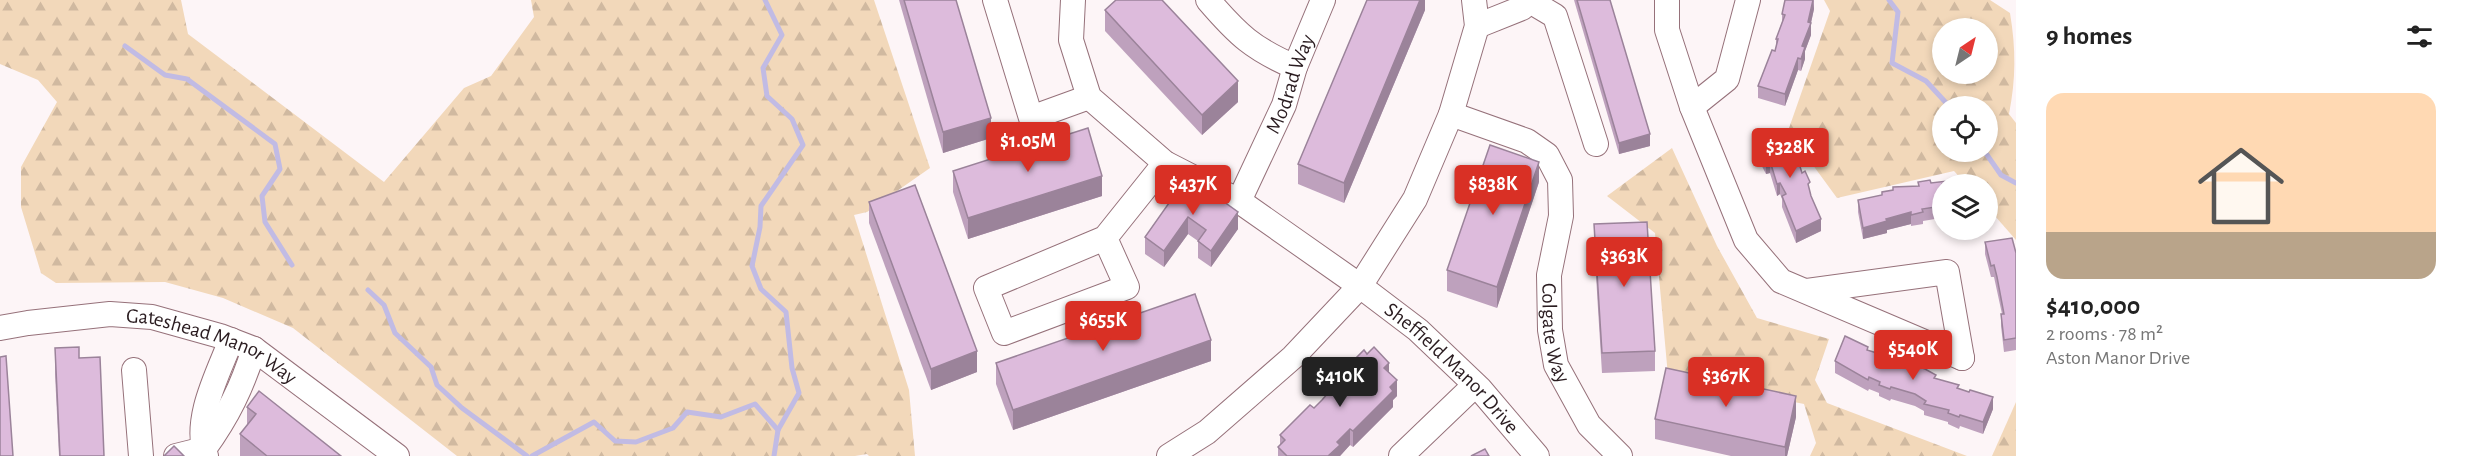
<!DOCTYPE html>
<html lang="en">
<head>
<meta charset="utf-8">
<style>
  :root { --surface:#fff; --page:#f6f6f6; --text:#222; --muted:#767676; --accent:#d93025 }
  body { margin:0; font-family:"Alegreya Sans",sans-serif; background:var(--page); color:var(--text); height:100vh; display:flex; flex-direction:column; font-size:22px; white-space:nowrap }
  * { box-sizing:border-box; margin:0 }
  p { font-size:20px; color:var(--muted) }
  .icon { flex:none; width:33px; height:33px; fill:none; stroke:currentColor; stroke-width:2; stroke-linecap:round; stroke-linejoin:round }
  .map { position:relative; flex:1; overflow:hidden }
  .drawer { display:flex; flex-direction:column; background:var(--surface); width:450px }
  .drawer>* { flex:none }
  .needle { width:39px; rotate:35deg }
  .fabs { position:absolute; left:1932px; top:18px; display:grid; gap:12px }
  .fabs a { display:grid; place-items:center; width:66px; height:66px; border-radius:50%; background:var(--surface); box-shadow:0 3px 9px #0003; font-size:30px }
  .price { position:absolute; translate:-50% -51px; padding:0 14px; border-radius:6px; background:var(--accent); color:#fff; font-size:20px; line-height:39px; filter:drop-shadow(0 2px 3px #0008) }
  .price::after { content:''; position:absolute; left:50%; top:36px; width:18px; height:14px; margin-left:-9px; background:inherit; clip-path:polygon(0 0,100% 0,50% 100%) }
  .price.current { background:#222; color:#fff }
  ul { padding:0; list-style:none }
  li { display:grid; align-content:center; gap:12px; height:318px; padding:0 30px }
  li span { display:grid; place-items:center; height:186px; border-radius:18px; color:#555 }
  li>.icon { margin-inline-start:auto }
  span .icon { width:108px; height:108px; fill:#fffc; stroke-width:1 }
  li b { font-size:26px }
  h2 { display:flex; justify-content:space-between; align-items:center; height:72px; padding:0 30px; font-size:26px }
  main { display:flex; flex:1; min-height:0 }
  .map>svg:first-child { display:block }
</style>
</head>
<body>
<main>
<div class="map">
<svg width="2016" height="456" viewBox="0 0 2016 456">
  <defs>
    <pattern id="forest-firs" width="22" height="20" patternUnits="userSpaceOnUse" patternTransform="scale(1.5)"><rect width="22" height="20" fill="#f2d8ba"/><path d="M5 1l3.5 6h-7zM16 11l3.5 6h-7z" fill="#d0b9a0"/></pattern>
  </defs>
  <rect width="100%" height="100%" fill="#fdf5f7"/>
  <!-- forest -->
  <g fill="url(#forest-firs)" fill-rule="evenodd">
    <path d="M 0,0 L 181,0 L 188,34 L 384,182 L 464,88 L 491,76 L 534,17 L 531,0 L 874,0 L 930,168 L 867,212 L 854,215 L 909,390 L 915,456 L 869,456 L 867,454 L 855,456 L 457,456 L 293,328 L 223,298 L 165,282 L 56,283 L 41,273 L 21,207 L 21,167 L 57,102 L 38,80 L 0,64 Z"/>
    <path d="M 1824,0 L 1990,0 L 2010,13 C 2016,49 2016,79 2009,114 L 2016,123 L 2016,240 L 1988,208 L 1988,184 L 1966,184 L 1954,171 L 1837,198 L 1788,131 L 1830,11 ZM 1988,28 L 1988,74 L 1942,74 L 1942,28 ZM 1988,106 L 1988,152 L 1942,152 L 1942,106 Z"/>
    <path d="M 1672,148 L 1717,246 L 1757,318 L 1829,339 L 1815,380 L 1827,403 L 1967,456 L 1810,456 L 1816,443 L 1804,404 L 1668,376 L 1655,233 L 1607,196 Z"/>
    <path d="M 2016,402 L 2016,456 L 1992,456 Z"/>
  </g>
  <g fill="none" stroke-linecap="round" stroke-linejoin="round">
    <!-- stream -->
    <g stroke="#c1bbe4" stroke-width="5">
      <path d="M 765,0 L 782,35 L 763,68 L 767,96 L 792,119 L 803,145 L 761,206 L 760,227 L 752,266 L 761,289 L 786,312 L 792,368 L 799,393 L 778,430 L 774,456"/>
      <path d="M 1889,0 L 1898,12 L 1892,63 L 1926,81 L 1949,106"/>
      <path d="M 125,46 L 165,75 L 187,79 L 275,144 L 280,169 L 262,196 L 265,222 L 292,265"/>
      <path d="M 1985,152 L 2001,175 L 2016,183"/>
      <path d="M 368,290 L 384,305 L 395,333 L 431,367 L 437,385 L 462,408 L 527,456"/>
      <path d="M 532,456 L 594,422 L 615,441 L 636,442 L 673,428 L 687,412 L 721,417 L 755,404 L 778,430"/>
    </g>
    <defs>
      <g id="minor">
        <path d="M 995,0 L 1031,118 L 1089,97"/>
        <path id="s1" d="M 1073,0 L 1071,40 L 1089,97 L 1165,163 L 1239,201 L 1360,286 L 1418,330 L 1480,389 L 1537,456"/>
        <path d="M 1208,0 C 1238,35 1253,49 1295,67"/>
        <path d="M 1528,0 L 1555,16 L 1596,144"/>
        <path d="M 1667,0 L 1667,30 L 1692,107 L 1746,240 L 1781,281 L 1962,358"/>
        <path d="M 1477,26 L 1522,8 L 1525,0"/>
        <path d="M 1692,107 L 1727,79 L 1748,0"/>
        <path id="s2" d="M 1451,114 L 1527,141 L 1547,155 L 1560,180 L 1561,216 L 1549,275 L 1550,330 L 1556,365 L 1589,425 L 1620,456"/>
        <path id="s3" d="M 1239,201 L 1284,105 L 1295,67 L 1323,0"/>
        <path d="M 1105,238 L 1127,287 L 1004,333 L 986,288 L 1105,238 L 1165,163"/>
        <path d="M 1807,291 L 1947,272 L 1962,358"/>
        <path id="s4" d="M 0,328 L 28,323 L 110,314 L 152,317 L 220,336 L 254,349 L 397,456"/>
        <path d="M 134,370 L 141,456"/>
        <path d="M 204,449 C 228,416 242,387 254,349"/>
        <path d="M 176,456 L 204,449"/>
        <path d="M 206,456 C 193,419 218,374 231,340"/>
        <path d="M 1169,456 L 1207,432 L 1293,357 L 1360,286 L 1415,199 L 1451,114 L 1477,26 L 1474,0"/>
        <path d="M 1401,456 L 1475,385"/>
      </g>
    </defs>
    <!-- minor casing -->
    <use href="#minor" stroke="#96717a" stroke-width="26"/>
    <!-- minor -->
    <use href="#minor" stroke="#fff" stroke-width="24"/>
  </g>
  <!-- wall -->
  <g fill="#bea1bd">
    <path d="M 899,0 L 956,0 L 991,138 L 943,153 Z"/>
    <path d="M 1425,0 L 1425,10 L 1344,203 L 1298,184 L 1298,164 Z"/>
    <path d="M 1574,0 L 1610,0 L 1650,146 L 1619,154 Z"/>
    <path d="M 1814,0 L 1814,9 L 1811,23 L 1811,35 L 1805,51 L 1805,59 L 1801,71 L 1798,70 L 1785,106 L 1758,98 L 1758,86 L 1776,49 L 1776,39 L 1782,22 L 1782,14 Z"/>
    <path d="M 1105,10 L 1238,102 L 1202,135 L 1105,31 Z"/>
    <path d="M 1755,141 L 1802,173 L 1810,192 L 1821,231 L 1796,243 L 1782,207 L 1782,199 L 1780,194 L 1777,196 L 1770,173 L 1766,174 L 1755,153 Z"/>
    <path d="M 953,171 L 1102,196 L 968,239 L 953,192 Z"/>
    <path d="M 1188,176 L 1238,229 L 1211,267 L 1198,258 L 1198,241 L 1188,234 L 1164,267 L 1145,254 L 1145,237 Z"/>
    <path d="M 1539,182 L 1497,308 L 1447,291 L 1447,270 Z"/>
    <path d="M 1918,182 L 1942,184 L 1942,221 L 1936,222 L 1935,219 L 1923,221 L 1923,224 L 1911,226 L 1911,224 L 1887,230 L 1887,233 L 1863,239 L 1858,212 L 1858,200 L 1882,195 L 1882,192 L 1893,190 L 1893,187 L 1918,186 Z"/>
    <path d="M 869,202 L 977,372 L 931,390 L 869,223 Z"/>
    <path d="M 1594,224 L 1655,351 L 1655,371 L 1602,373 L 1594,244 Z"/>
    <path d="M 1985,242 L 2016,253 L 2016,350 L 2004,352 L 2001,326 L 2001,314 L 2002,314 L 1994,277 L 1991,277 L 1985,254 Z"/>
    <path d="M 55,348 L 79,358 L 104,456 L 59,456 L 55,374 Z"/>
    <path d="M 1868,350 L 1959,388 L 1993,409 L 1983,434 L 1960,426 L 1959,429 L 1948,424 L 1948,422 L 1924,415 L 1924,411 L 1915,406 L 1891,399 L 1890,401 L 1879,396 L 1879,393 L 1869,389 L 1868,391 L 1835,373 L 1835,361 Z"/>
    <path d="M 1367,354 L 1389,372 L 1397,396 L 1393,400 L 1393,407 L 1353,447 L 1350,445 L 1340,456 L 1278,456 L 1278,447 L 1280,445 L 1280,435 L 1314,408 L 1332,389 L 1332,382 Z"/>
    <path d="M 1211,361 L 1013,430 L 996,384 L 996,363 Z"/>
    <path d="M 247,407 L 341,456 L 240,456 L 240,434 L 247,426 Z"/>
    <path d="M 1796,417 L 1787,456 L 1731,456 L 1655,439 L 1655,419 Z"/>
  </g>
  <!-- shaded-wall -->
  <g fill="#9b839a">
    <path d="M 1420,0 L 1425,0 L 1425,10 L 1344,203 L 1344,183 Z"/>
    <path d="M 1813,0 L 1814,9 L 1810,27 L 1811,23 L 1811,35 L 1805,51 L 1805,59 L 1801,71 L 1802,46 L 1808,22 Z"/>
    <path d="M 1798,58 L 1798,70 L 1785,106 L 1785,94 Z"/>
    <path d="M 1238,81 L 1238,102 L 1202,135 L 1202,115 Z"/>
    <path d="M 991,118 L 991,138 L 943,153 L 943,132 Z"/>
    <path d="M 1650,134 L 1650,146 L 1619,154 L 1619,143 Z"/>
    <path d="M 1770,161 L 1770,173 L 1766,174 L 1766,163 Z"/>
    <path d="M 1539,162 L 1539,182 L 1497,308 L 1497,287 Z"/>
    <path d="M 1102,176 L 1102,196 L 968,239 L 968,218 Z"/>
    <path d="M 1780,183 L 1780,194 L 1777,196 L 1777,184 Z"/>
    <path d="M 1238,212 L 1238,229 L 1211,267 L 1211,251 Z"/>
    <path d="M 1911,212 L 1911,224 L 1887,230 L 1887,233 L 1863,239 L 1863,228 L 1886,219 Z"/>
    <path d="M 1188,217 L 1188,234 L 1164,267 L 1164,251 Z"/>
    <path d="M 1821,219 L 1821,231 L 1796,243 L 1796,231 Z"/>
    <path d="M 1211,340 L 1211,361 L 1013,430 L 1013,410 Z"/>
    <path d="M 977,351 L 977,372 L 931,390 L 931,369 Z"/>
    <path d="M 1389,363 L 1389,379 L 1384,368 Z"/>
    <path d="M 1397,380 L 1397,396 L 1393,400 L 1393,407 L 1353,447 L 1353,431 L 1390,387 Z"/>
    <path d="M 1796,396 L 1796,417 L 1787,456 L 1785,456 L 1785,447 Z"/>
    <path d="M 1993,397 L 1993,409 L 1983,434 L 1983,422 Z"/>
    <path d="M 1350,429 L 1350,445 L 1340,456 L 1328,456 L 1337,442 Z"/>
  </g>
  <!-- building -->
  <g fill="#ddbbdc" stroke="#9b839a" stroke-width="1.5">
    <path d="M 904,0 L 956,0 L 991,118 L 943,132 Z"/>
    <path d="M 1116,0 L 1162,0 L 1238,81 L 1202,115 L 1105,10 Z"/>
    <path d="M 1367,0 L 1420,0 L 1344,183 L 1298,164 Z"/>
    <path d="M 1577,0 L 1610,0 L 1650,134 L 1619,143 Z"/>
    <path d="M 1785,0 L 1813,0 L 1808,22 L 1811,23 L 1802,46 L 1805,47 L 1801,59 L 1798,58 L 1785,94 L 1758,86 L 1772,50 L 1775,51 L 1778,39 L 1776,39 L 1785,15 L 1782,14 Z"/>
    <path d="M 1088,128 L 1102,176 L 968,218 L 953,171 Z"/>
    <path d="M 1780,130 L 1791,152 L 1795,150 L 1802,173 L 1805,171 L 1810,182 L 1808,184 L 1811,196 L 1821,219 L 1796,231 L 1782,196 L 1786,194 L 1780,183 L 1777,184 L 1770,161 L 1766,163 L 1755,141 Z"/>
    <path d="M 1490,145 L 1539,162 L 1497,287 L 1447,270 Z"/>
    <path d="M 1188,176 L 1238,212 L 1211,251 L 1198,241 L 1206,230 L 1188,217 L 1164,251 L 1145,237 Z"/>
    <path d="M 1930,180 L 1931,183 L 1956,180 L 1957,184 L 1942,184 L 1942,210 L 1936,211 L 1935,207 L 1922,209 L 1923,212 L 1911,215 L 1911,212 L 1886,219 L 1887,221 L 1863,228 L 1858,200 L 1882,195 L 1882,192 L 1893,190 L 1893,187 L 1919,186 L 1918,182 Z"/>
    <path d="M 915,185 L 977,351 L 931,369 L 869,202 Z"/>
    <path d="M 1647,222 L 1655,351 L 1602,353 L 1594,224 Z"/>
    <path d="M 2012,238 L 2016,253 L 2016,338 L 2004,340 L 2001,314 L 2004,314 L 1997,277 L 1994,265 L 1991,266 L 1985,242 Z"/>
    <path d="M 1195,294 L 1211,340 L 1013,410 L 996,363 Z"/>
    <path d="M 1845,336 L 1868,347 L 1867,350 L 1890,357 L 1889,360 L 1901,364 L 1902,361 L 1925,369 L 1936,375 L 1934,378 L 1959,385 L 1957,388 L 1969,392 L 1970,390 L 1993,397 L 1983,422 L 1960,415 L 1959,417 L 1948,413 L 1949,410 L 1924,404 L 1926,401 L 1915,394 L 1891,387 L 1890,389 L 1879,385 L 1880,382 L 1869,377 L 1868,380 L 1835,361 Z"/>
    <path d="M 79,347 L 79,358 L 100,357 L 104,456 L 60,456 L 55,348 Z"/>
    <path d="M 1374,347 L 1389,363 L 1384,368 L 1397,380 L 1390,387 L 1393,391 L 1353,431 L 1350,429 L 1337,442 L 1340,445 L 1328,456 L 1287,456 L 1278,447 L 1285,440 L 1280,435 L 1310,405 L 1314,408 L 1322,400 L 1335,385 L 1332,382 L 1364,350 L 1367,354 Z"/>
    <path d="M 6,356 L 13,456 L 0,456 L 0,357 Z"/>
    <path d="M 1666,368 L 1796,396 L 1785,447 L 1655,419 Z"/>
    <path d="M 259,391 L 341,456 L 267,456 L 240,434 L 256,414 L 247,407 Z"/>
    <path d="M 174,446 L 184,456 L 164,456 Z"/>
    <path d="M 1485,449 L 1489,456 L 1471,456 Z"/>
  </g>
  <g text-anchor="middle" stroke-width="4.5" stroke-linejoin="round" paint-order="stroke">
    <!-- street labels -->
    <g font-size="21" fill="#2a1c20" stroke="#fff">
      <text dy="7" stroke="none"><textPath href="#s3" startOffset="128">Modrad Way</textPath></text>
      <text dy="7" stroke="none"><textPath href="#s2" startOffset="288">Colgate Way</textPath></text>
      <text dy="7" stroke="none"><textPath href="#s4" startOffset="219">Gateshead Manor Way</textPath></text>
      <text dy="7" stroke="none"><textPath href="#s1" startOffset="555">Sheffield Manor Drive</textPath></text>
    </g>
  </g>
</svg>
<div class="fabs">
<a><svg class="needle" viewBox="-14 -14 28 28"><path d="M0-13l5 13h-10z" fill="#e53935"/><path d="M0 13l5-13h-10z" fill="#767676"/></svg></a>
<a><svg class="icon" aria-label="locate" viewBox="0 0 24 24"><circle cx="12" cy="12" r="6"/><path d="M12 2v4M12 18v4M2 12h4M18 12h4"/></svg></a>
<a><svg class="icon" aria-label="layers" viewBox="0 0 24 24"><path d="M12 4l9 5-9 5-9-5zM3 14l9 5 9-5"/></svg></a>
</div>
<b class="price" style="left:1028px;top:173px">$1.05M</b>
<b class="price" style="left:1790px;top:179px">$328K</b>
<b class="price" style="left:1193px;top:216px">$437K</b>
<b class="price" style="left:1493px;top:216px">$838K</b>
<b class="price" style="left:1624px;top:288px">$363K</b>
<b class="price" style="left:1103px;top:352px">$655K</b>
<b class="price" style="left:1913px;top:381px">$540K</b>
<b class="price current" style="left:1340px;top:408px">$410K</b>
<b class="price" style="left:1726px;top:408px">$367K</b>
</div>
<section class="drawer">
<h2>9 homes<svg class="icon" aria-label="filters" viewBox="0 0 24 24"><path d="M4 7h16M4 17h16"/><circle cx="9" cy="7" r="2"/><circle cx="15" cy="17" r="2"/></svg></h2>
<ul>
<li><span style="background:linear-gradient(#ffd9b3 75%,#b9a48a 0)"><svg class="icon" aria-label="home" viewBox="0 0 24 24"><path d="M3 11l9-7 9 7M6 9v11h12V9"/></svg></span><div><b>$410,000</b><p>2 rooms · 78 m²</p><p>Aston Manor Drive</p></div></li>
</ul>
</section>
</main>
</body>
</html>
